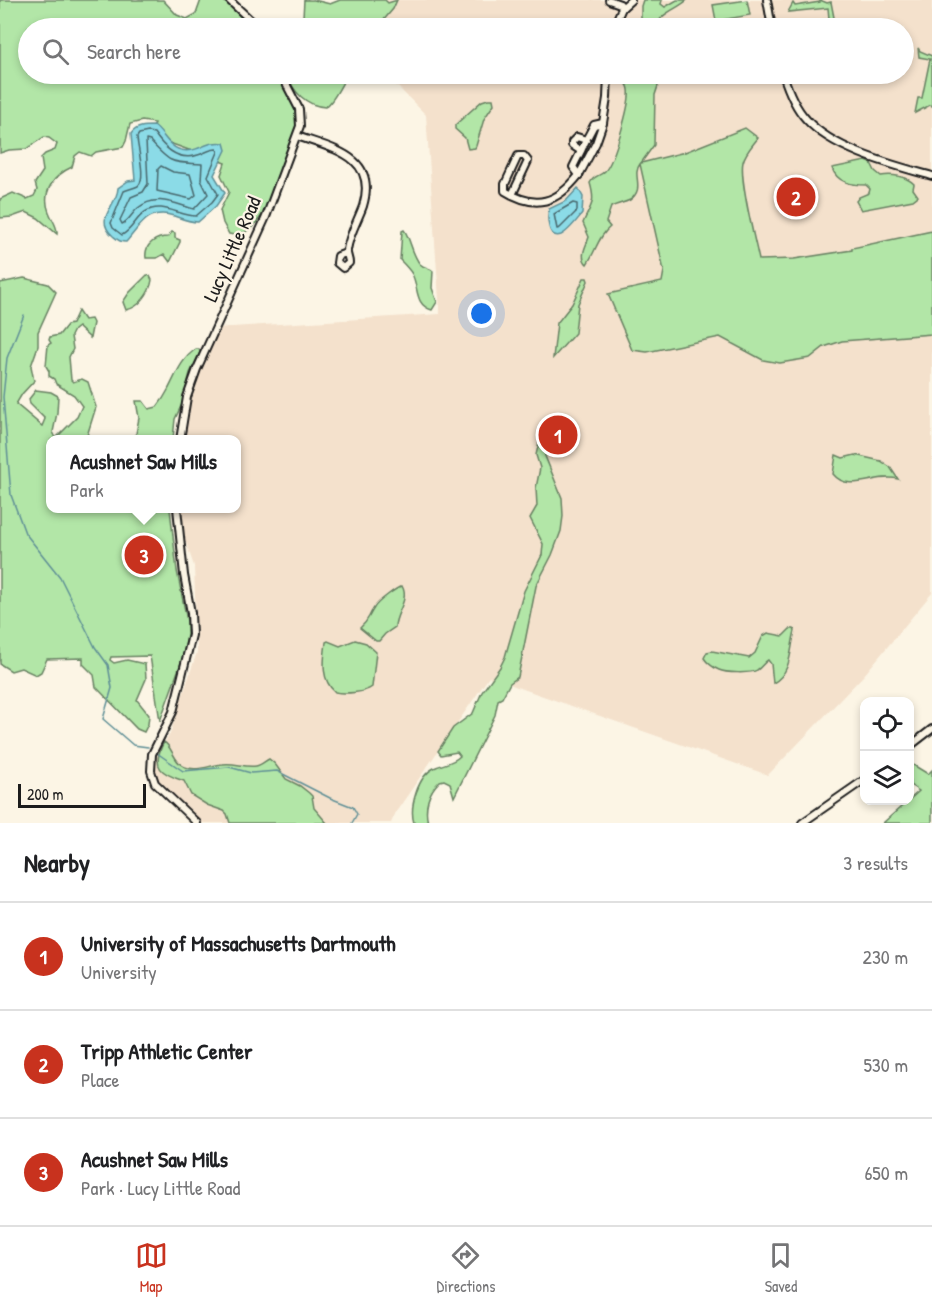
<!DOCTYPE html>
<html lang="en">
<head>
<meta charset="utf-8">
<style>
  body { margin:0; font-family:"Patrick Hand",sans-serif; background:#f2f2f2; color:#202124 }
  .controls { position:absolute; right:18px; bottom:18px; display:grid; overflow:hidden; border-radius:12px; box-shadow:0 3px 9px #0003 }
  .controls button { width:54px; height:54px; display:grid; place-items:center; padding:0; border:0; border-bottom:2px solid #e0e0e0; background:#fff; color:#202124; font:30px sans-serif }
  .scale { position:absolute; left:18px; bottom:15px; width:128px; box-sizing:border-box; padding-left:6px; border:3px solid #1c1c1c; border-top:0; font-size:16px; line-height:21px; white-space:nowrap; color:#1c1c1c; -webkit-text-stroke:4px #fcf5e5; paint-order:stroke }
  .you { position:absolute; left:482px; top:314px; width:21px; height:21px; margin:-15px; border:4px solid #fff; border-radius:50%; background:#1a73e8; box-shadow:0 0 0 9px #1a73e833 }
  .badge { display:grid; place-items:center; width:39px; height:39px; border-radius:50%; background:#c8321e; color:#fff; font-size:20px; font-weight:700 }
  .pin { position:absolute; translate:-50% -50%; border:3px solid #fff; box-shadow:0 2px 6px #0006 }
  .popup { position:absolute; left:46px; top:435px; width:195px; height:78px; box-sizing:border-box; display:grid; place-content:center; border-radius:12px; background:#fff; filter:drop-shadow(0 2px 4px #0005); font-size:20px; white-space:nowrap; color:#757577 }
  .popup b { font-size:22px; color:#202124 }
  .popup::after { content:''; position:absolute; left:50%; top:100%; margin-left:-12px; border:12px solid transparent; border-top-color:#fff }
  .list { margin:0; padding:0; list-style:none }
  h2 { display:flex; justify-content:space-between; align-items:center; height:78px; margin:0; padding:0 24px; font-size:26px }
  h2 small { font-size:20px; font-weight:400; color:#757577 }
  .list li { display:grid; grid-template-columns:39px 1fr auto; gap:18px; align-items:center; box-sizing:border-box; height:108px; padding:0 24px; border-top:2px solid #e0e0e0 }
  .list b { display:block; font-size:22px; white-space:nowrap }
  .list p { margin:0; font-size:20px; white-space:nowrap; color:#757577 }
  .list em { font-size:20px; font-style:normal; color:#757577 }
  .icon { flex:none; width:33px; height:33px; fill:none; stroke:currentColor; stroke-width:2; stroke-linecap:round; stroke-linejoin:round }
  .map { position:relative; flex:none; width:932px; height:823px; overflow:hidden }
  .search { position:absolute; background:#fff; box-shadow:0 3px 9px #0003; left:18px; right:18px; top:18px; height:66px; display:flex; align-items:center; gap:15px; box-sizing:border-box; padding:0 21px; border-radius:33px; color:#757577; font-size:22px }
  .sheet { height:402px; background:#fff }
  nav { display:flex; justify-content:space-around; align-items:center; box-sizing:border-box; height:84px; border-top:2px solid #e0e0e0; background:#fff; font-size:16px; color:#757577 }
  nav a { display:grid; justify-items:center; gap:3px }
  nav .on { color:#c8321e }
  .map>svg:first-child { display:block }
  .built { fill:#f4e1cc }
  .green { fill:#b2e6a7; stroke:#678162; stroke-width:1.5 }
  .water { fill:#8bdbe7; stroke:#5f8f96; stroke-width:1.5 }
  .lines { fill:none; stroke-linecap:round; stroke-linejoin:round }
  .shore { stroke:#48686d; stroke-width:1.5 }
  .stream { stroke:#5f8f96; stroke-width:1.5 }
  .minor-casing { stroke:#1c1c1c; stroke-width:10 }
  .minor { stroke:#fcf5e5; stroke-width:6 }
  .labels { text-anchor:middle; stroke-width:4.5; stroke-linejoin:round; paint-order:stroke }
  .street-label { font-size:20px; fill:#1c1c1c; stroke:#fcf5e5 }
</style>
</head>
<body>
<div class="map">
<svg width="932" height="823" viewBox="0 0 932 823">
  <rect width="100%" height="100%" fill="#fcf5e5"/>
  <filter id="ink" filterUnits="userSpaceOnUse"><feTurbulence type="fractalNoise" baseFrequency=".0167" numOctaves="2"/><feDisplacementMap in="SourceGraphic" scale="12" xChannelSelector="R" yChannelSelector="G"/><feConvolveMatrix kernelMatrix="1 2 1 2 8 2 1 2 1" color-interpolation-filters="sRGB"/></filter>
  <g filter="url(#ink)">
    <polygon class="built" points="367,0 932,0 932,593 864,675 768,775 489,677 396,812 391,823 201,823 172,797 155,776 154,759 170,734 197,652 194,566 181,528 180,509 237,508 237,440 183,439 186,407 200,367 217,328 440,314 426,115 385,74 904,74 904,28 374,28"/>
    <g class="green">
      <path d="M0 0H163L177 15 187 19 196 14 201 0H224L252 28H28V74H278C286 91 301 103 299 123 298 135 290 148 286 158 278 180 261 242 229 234L223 223 220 210 229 192 221 175 225 163 150 136 155 123 142 121 130 124 126 141 123 147 96 152 91 156 80 152 75 156 72 167C54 175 41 192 49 212 52 220 58 227 57 234L38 218 26 212 12 217 0 218V199L13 193 27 199 34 196 37 190 35 183 43 171 41 158 45 154 55 150 57 144 49 138 44 137 26 149 9 150 0 153Z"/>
      <polygon points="304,0 314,0 330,4 340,0 385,0 388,3 397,0 393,9 377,28 296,28 303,17"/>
      <path d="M643 0H662L661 4 665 7 677 0H687C677 10 659 12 657 28H641V6Z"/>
      <polygon points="747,0 750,15 716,21 713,5"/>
      <polygon points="820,0 827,3 831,2 836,28 826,27 829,19 828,8 788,12 793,3 795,6 820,2"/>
      <polygon points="918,48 920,51 932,56 932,106 930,105 915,113 918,98 922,98 930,59 919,57"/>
      <path d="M288 74H348C342 82 333 104 325 107 307 106 291 91 288 74Z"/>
      <path d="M631 74H662L655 95 654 145 641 163 685 152 745 128 758 138C752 146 745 153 743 162 739 179 755 241 759 260L794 259 852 250V248L932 231V334L842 341 824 347 810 358 780 363 763 360 720 337 647 352 632 350 608 294 662 282 664 271 640 164C631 176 646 188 630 200 624 203 617 204 611 207L606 222 610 227C598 237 596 251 587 264 579 256 586 247 589 237L583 223C591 204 596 204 590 183 594 175 599 177 605 171 614 162 631 102 629 90 629 87 627 84 625 81Z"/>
      <polygon points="488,99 493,99 494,104 484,119 476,146 475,148 468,149 465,138 455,129 455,125 482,101"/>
      <path d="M866 161 871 163 875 171 881 176C892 174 906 176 914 184L913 189 918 196 913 200 861 210 856 201 859 197 869 193 870 189 866 185C852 185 837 183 832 168Z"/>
      <path d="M404 230C410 237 412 255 420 264 424 268 430 268 433 271L432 288 437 302 432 310C414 305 419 287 412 274 409 269 404 264 400 260L402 231Z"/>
      <path d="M172 232 175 233V238L180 240V242L170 262 164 254 157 258H146C144 244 156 237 168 237Z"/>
      <path d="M147 275 150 276 152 280C150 293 139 308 126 310L123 302 129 293Z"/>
      <polygon points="24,278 48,284 56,292 38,332 38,346 31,366 34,381 22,394 16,404 42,426 45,419 30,404 29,399 36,390 51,392 58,396 57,413 53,432 56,438 77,417 82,406 74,395 56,384 54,379 49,376 49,371 46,366 48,345 51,343 49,340 50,337 59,335 67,325 72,324 78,311 84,320 91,319 93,323 90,338 78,327 74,330 71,336 73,349 69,357 71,380 73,382 82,379 88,382 96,407 86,439 51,440 51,508 170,509 177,571 187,621 187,635 183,657 160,721 150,656 111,657 110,660 114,663 127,660 145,664 146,679 137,700 149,715 148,724 144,732 137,729 96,687 94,675 83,664 83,658 47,659 41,672 36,675 21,668 11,671 0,664 0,283"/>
      <polygon points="584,278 587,278 588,281 578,304 575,333 553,358 557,323 572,304"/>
      <path d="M196 349H199L200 352 190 373 182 404 175 419 173 439H135L139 418 136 401H143L149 409 157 407C161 402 165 396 168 390 176 375 181 359 196 349Z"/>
      <path d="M541 434 544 436 545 456 562 498 563 516 561 531 552 555 536 586 518 677 510 683 502 698 498 700 495 715 454 797 450 783 444 780 440 781C428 792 424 808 428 823H414C409 807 418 776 434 768 444 763 452 764 460 756L457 752 441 755 438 751 453 728 473 713 482 692 500 667 505 657 524 591 542 555 543 544 530 518 537 506 536 488 540 468 536 455Z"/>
      <path d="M836 455 843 458 855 455 881 461 890 467 898 479C876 473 849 494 833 474Z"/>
      <path d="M402 586C410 600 395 613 395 627L385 634 379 641H376L360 628C370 619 367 618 374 608 377 602 396 588 402 586Z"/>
      <path d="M790 629H794L795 631C790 649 792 673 773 683L771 664 768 660C763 663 762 667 757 670 751 674 725 673 719 670 714 668 707 663 704 658L707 652 712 651 749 658 755 653 763 636 768 633 783 636Z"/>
      <path d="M355 640 366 643 376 652 372 687C365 693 344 694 335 692 320 679 324 659 326 642L328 641 340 646Z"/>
      <path d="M164 742C172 746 174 763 185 767 197 772 210 765 223 764 234 762 245 768 256 766 261 765 265 761 269 759L275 764 286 779 300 786 309 793 312 796 314 808 327 823H230L227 814 224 811 207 805 191 795 184 781C162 774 150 768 164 742Z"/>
      <polygon points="910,763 928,774 932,770 932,823 883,823 919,791 910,785"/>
    </g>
    <g class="water">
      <path d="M154 126C163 132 167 145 178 149 195 156 207 139 224 143L226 150 214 175 225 193 216 206 198 222C189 222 182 219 174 216 148 208 141 225 126 242 120 242 118 240 113 236 93 218 117 207 118 188L128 181 135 180 131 134C136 126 145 126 154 126Z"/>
      <path d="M578 188 583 197 582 214C577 220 568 232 561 235 547 240 547 217 549 209L566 201Z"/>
    </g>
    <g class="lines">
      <g class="shore">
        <path d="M148 132 154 133C164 148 178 162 198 155 205 153 210 149 217 149L218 152 208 176 218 194 212 202 196 216C179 216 162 201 145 212 136 218 132 230 122 235L113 228 111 223 124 191C129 189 134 188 138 186 147 179 137 147 137 137L139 134Z"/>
        <path d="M146 140 150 141C172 165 171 162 202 164L201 180 208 194 194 209C175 204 156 193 138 208 132 213 129 221 122 224L120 220 131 197 143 192 148 184Z"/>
        <polygon points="161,166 173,172 190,174 196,195 191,199 157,191 158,169"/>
        <polygon points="573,203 577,204 577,211 560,228 557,229 554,214"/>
      </g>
      <g class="stream">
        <polyline points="24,315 7,358 3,397 11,495 25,533 60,577 95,647 108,665 112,688 103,719 133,745 148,747"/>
        <polyline points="157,753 183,771 229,767 251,773 277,771 330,798 353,807 357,814 352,823"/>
      </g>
      <defs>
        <g id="minor">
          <polyline points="229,0 259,28"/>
          <polyline points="609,0 620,4 622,8"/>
          <polyline points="767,0 772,28"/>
          <polyline points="613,28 622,8 631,0"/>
          <path d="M783 74C788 90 794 106 806 119 833 150 893 165 932 176"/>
          <polyline points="603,123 607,98 608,74"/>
          <path d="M297 136C333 149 378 156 363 206 358 220 349 235 347 250 346 254 349 258 349 263L343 268 337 263 338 256 346 253"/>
          <polyline points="579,175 596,143 603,123 594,125 586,140"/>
          <path d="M512 195 528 161 524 156H518L505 184V191C536 210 557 203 579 175L573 167 581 151 572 145V142L577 137 586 140 581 151"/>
          <polyline points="180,440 187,397 197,369 266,217 300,126 299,109 281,74"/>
          <polyline points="177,508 184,575 191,613 192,635 173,712 152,754 151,771 155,783 197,823"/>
          <polyline points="910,746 932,729"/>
          <polyline points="802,823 864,780"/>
        </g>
      </defs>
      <use href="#minor" class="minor-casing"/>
      <use href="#minor" class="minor"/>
    </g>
  </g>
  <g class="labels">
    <g class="street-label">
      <text transform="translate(232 249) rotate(-66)" y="7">Lucy Little Road</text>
    </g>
  </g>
</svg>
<div class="controls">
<button><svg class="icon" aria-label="locate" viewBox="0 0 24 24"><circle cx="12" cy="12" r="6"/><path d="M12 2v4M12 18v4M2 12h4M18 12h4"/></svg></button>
<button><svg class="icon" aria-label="layers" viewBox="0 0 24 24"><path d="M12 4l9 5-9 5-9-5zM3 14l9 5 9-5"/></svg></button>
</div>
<div class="scale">200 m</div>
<div class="you"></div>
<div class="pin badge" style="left:558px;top:435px">1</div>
<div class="pin badge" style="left:796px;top:197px">2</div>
<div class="pin badge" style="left:144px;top:555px">3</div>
<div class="popup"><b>Acushnet Saw Mills</b>Park</div>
<div class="search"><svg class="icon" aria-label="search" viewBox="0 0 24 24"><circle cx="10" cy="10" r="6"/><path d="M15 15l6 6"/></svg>Search here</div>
</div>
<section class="sheet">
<h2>Nearby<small>3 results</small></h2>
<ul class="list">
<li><span class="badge">1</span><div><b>University of Massachusetts Dartmouth</b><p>University</p></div><em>230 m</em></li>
<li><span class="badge">2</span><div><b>Tripp Athletic Center</b><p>Place</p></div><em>530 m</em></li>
<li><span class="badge">3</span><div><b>Acushnet Saw Mills</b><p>Park · Lucy Little Road</p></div><em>650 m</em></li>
</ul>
</section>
<nav>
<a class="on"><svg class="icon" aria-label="map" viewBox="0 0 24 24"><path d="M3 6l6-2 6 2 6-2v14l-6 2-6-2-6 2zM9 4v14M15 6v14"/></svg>Map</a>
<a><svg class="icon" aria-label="directions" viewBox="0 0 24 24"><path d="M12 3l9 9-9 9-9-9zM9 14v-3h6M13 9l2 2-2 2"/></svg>Directions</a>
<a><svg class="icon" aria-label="saved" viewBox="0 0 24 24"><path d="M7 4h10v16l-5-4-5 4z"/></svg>Saved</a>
</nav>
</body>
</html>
